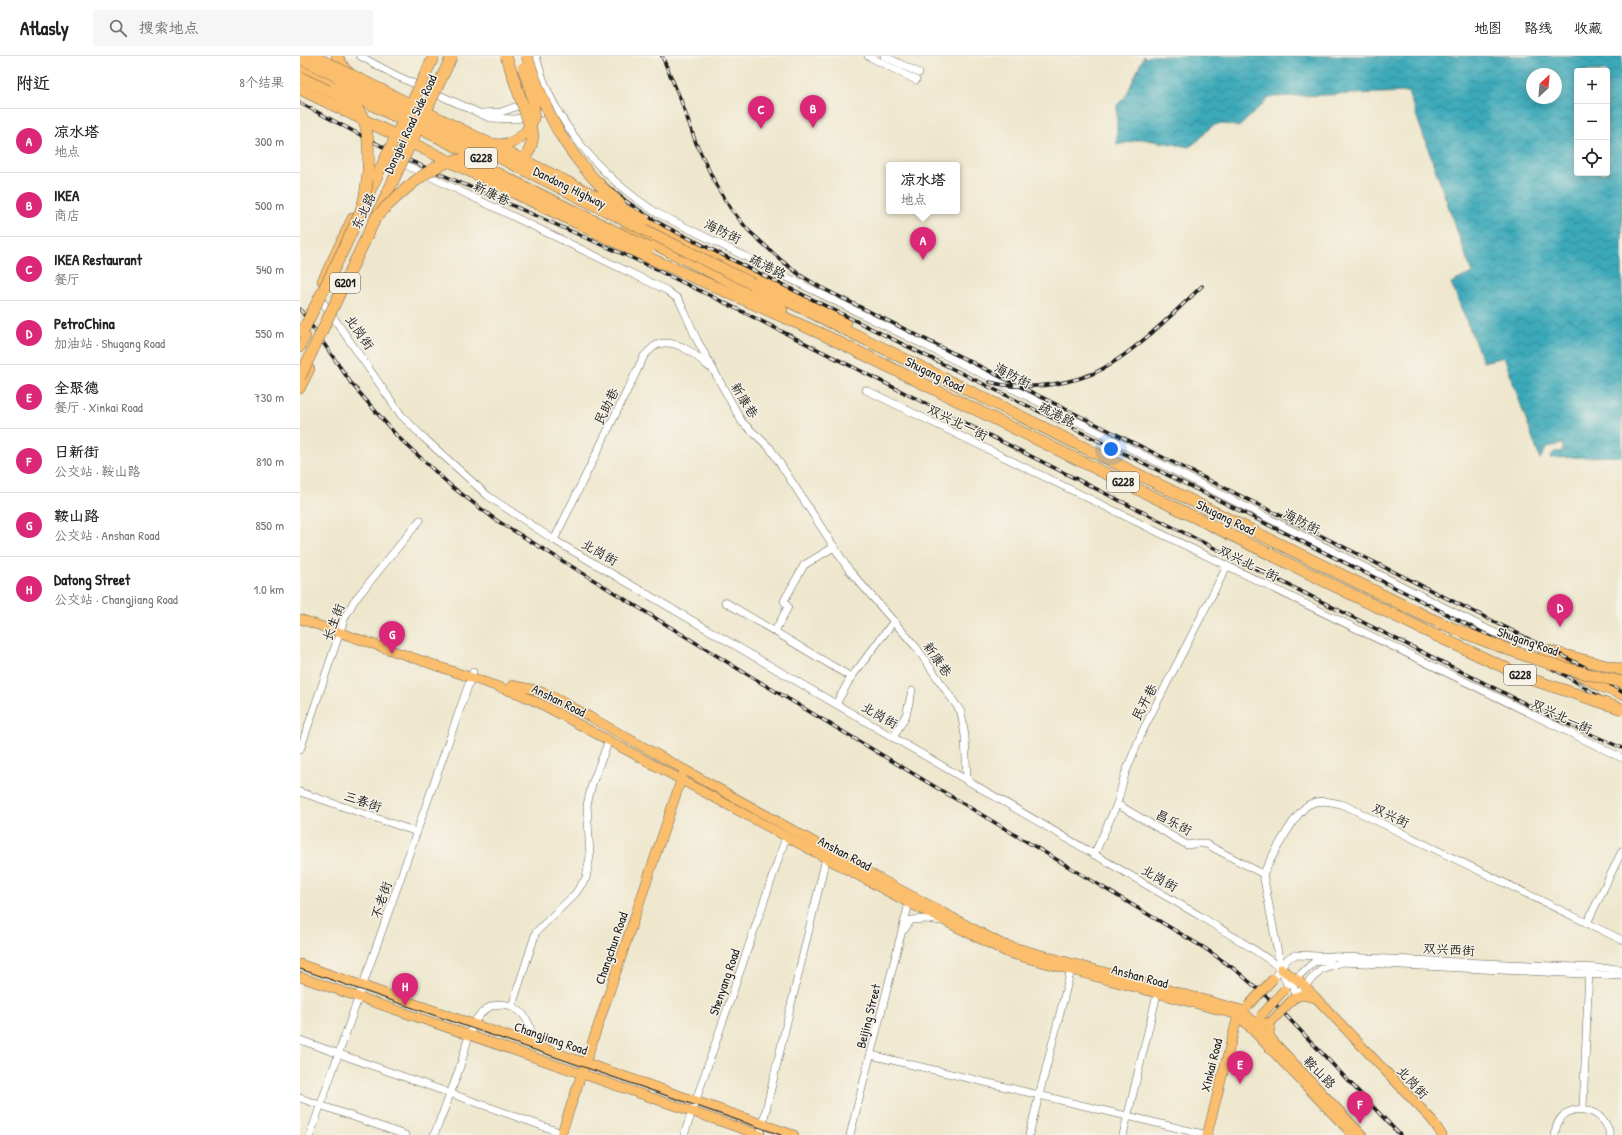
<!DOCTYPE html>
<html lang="zh">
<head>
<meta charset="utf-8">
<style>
  body { margin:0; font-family:"Patrick Hand","LXGW WenKai TC",sans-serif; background:#f6f6f6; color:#202124 }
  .controls { position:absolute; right:12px; top:12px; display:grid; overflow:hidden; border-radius:4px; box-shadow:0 2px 10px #0003 }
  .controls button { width:36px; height:36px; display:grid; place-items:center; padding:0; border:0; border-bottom:1px solid #e0e0e0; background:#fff; color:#202124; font:20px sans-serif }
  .compass { position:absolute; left:1226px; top:12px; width:36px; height:36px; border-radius:50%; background:#fff; box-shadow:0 2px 10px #0003; rotate:26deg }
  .you { position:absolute; left:811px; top:393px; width:14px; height:14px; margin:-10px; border:3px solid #fff; border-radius:50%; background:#1a73e8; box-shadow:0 0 0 6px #1a73e833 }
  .badge { display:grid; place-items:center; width:26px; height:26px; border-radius:50%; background:#db2777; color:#fff; font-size:13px; font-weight:700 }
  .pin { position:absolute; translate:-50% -33px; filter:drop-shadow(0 1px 2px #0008) }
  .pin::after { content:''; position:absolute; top:21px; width:14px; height:12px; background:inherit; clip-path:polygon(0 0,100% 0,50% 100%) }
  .popup { position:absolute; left:586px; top:106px; width:74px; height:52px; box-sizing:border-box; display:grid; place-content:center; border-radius:4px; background:#fff; filter:drop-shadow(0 1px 3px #0005); font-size:13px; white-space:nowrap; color:#757577 }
  .popup b { font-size:15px; color:#202124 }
  .popup::after { content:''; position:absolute; left:50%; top:100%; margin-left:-8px; border:8px solid transparent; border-top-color:#fff }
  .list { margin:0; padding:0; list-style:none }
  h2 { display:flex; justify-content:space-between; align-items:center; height:52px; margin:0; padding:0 16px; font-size:17px }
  h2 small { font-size:13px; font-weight:400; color:#757577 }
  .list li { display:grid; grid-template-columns:26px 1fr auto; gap:12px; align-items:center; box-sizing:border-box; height:64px; padding:0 16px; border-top:1px solid #e0e0e0 }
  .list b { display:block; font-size:15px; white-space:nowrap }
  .list p { margin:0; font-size:13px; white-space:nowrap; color:#757577 }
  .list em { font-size:13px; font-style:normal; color:#757577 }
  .icon { flex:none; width:22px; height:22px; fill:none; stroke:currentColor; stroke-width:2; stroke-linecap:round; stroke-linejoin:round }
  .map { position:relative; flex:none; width:1322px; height:1079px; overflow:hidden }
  header { display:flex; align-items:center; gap:24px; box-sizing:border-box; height:56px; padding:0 20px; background:#fff; border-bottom:1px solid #e0e0e0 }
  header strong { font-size:19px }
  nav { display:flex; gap:22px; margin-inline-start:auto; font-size:14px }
  .search { width:280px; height:36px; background:#f6f6f6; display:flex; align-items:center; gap:10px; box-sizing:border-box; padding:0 14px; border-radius:4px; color:#757577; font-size:15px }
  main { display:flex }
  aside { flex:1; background:#fff }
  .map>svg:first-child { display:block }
  .water { fill:url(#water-waves); stroke:#2b626a; fill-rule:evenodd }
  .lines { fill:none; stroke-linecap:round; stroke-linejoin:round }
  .minor-casing { stroke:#66635a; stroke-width:8 }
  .major-casing { stroke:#66635a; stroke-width:10 }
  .highway-casing { stroke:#66635a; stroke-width:12 }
  .minor { stroke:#fff; stroke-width:7 }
  .major { stroke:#fabe6d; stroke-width:9 }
  .highway { stroke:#fabe6d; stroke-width:11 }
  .tram { stroke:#1c1c1c; stroke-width:1 }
  .rail-casing { stroke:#1c1c1c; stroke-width:3.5 }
  .rail { stroke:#f7f3e8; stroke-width:2; stroke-dasharray:6; stroke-linecap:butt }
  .major-bridge-casing { stroke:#66635a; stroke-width:10; stroke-linecap:butt }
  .highway-bridge-casing { stroke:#66635a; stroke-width:12; stroke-linecap:butt }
  .major-bridge { stroke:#fabe6d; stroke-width:9 }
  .highway-bridge { stroke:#fabe6d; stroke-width:11 }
  .labels { text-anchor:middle; stroke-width:3; stroke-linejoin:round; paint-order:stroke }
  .shield { fill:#f7f3e8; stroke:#5e5c59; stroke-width:1 }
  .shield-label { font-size:12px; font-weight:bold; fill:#1c1c1c }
  .street-label { font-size:13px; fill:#1c1c1c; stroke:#f7f3e8 }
</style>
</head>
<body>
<header>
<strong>Atlasly</strong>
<div class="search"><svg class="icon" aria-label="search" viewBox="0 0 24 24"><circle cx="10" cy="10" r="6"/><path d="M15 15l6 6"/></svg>搜索地点</div>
<nav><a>地图</a><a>路线</a><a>收藏</a></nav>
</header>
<main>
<aside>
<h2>附近<small>8个结果</small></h2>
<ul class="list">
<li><span class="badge">A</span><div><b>凉水塔</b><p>地点</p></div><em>300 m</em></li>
<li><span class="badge">B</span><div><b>IKEA</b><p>商店</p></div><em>500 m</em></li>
<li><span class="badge">C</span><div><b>IKEA Restaurant</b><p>餐厅</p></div><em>540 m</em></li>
<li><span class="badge">D</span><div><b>PetroChina</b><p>加油站 · Shugang Road</p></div><em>550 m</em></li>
<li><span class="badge">E</span><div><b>全聚德</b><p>餐厅 · Xinkai Road</p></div><em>730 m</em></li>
<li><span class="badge">F</span><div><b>日新街</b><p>公交站 · 鞍山路</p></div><em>810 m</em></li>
<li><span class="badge">G</span><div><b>鞍山路</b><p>公交站 · Anshan Road</p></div><em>850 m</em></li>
<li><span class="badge">H</span><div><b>Datong Street</b><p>公交站 · Changjiang Road</p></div><em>1.0 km</em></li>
</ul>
</aside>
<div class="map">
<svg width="1322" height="1079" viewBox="0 0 1322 1079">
  <defs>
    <pattern id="water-waves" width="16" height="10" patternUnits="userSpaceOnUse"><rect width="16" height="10" fill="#3aa9b9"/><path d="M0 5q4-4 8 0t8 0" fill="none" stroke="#308996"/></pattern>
  </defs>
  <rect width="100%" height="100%" fill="#f7f3e8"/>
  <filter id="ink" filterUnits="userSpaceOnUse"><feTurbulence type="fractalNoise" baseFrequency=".025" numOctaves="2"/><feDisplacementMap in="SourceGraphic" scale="8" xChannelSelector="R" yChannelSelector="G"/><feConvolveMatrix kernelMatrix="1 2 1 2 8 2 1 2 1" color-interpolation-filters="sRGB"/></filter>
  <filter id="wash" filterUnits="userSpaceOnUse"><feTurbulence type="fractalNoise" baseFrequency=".012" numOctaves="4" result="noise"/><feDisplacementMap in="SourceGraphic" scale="16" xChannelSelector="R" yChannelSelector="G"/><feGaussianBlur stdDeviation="0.9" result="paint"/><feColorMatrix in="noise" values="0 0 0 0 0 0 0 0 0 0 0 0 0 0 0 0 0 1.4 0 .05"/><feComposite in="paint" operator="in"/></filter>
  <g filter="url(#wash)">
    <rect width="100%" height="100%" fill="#eee7cd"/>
    <path class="water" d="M844 0 845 2 851 0H1322V400L1250 402 1254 396 1263 395V388L1247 391 1240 403 1204 301 1183 306 1151 227 1172 217 1108 36 970 41 939 71C903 62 914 76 889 91L842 83 817 89V49L826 40ZM1277 15H1307V117H1277ZM1232 18H1256V42H1232Z"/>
  </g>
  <g filter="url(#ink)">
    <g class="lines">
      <defs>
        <g id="minor">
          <polyline points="60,0 95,19 190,62 216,63 244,56 251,57"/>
          <path d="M236 0C252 66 301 121 357 157L707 330 1191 575 1209 583 1245 594"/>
          <polyline points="568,0 616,24"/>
          <polyline points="584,0 619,17"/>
          <polyline points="182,57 201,56 226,47"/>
          <polyline points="106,109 366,234 378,243 382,250 397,284 442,366 470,392 549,514 616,591 661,656 665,680 667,725"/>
          <path d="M22 245 101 359 124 382 188 440 254 484 900 860C921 874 980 906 991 924 995 930 995 936 994 942"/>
          <polyline points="566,334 1322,702"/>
          <path d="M254 484 344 300C348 296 354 289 359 288 378 283 396 299 409 311"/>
          <polyline points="425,546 551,621"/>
          <polyline points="475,575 488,551 484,545 504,509 534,491"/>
          <polyline points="536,648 550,623 594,565"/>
          <polyline points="593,682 606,659 612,635"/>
          <polyline points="0,694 45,561 54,545 120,464"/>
          <polyline points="0,736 117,776"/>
          <polyline points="817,748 887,789 899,787 906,788 963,818"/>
          <polyline points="794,799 817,748 825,718 843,674 927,510"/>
          <polyline points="1287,867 1322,795"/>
          <polyline points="604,874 611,864 627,863 641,865"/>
          <path d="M973 923C980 914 984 902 995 899L1322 913"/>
          <polyline points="993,925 1014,906 1030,904"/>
          <path d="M986 932 987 928 981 913 963 818C971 803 996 754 1010 748 1021 743 1033 746 1044 749L1322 884"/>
          <polyline points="994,942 1021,913 1042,906 1322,920"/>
          <polyline points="212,950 236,876 275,838 286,822 290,800 287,749 292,728 309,684"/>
          <polyline points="0,984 262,1077"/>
          <polyline points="571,999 907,1079"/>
          <polyline points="0,1042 105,1079"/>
          <polyline points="1283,1053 1289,913"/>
          <polyline points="10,1079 173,616"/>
          <path d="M134 1079C144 1054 154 1030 162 1004 166 991 169 972 178 961 201 932 237 957 231 989"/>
          <polyline points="384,1079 486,781"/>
          <polyline points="460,1079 526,802"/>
          <polyline points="550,1079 609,847"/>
          <polyline points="729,1079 772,910"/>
          <polyline points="823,1079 857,938"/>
          <path d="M1255 1079C1257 1043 1304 1047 1310 1079"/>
        </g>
        <g id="major">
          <polyline points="22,225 52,162"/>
          <polyline points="0,292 6,280"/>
          <polyline points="0,333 10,313"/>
          <polyline points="0,563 219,638 243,649 609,847 708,897 938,959 1053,1079"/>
          <path d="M212 629C217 631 221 631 227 632 247 635 271 651 290 661L586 826 702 888 942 954 972 984"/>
          <polyline points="0,908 494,1079"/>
          <polyline points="981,913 999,925 1016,942 1132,1064 1142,1079"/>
          <polyline points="0,921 460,1079"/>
          <polyline points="994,942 1002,939 1016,942"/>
          <polyline points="953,966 971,966 969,978 972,984 1062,1079"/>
          <polyline points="261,1079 383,718"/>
          <polyline points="907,1079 938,959 941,955"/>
        </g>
        <g id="highway">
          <polyline points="37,0 44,12 50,18"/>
          <polyline points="0,13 36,31"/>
          <polyline points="65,145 77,120"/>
          <polyline points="76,161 92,127"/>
          <polyline points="344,164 546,266"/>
          <polyline points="326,174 449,235 482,254"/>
          <polyline points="345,200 524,279 1122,573"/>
          <polyline points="453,228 1127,561"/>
          <polyline points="1322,614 1245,594 1244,598 1301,630 1322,638"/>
        </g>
      </defs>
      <use href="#minor" class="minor-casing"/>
      <use href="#major" class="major-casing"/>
      <use href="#highway" class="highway-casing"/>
      <use href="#minor" class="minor"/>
      <use href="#major" class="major"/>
      <use href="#highway" class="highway"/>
      <polyline class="tram" points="0,913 481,1079"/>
      <defs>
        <g id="rail">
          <path d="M225 0C228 15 232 30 238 43 265 98 313 141 366 171L1110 539 1268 621 1322 655"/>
          <polyline points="362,0 380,42 396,87 416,129 431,153 448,174 482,205 500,219 520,231 1245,591 1283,610 1322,636"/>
          <polyline points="0,47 104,102 332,202 419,244 1256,663 1322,692"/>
          <polyline points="0,253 51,327 97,380 151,430 196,464 440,614 906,893 937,915 976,949 1100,1079"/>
          <path d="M690 326C704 330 720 331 735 330 754 329 774 325 792 318 829 302 873 258 902 230"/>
        </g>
      </defs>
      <use href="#rail" class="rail-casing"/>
      <use href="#rail" class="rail"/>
      <defs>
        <g id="major-bridge">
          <polyline points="948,950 973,923"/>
          <polyline points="961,960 984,934"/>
          <polyline points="971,966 994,942"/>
        </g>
        <g id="highway-bridge">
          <polyline points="13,0 344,164"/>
          <path d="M206 0 233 79C232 91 228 101 218 108"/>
          <path d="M227 0C248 65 268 102 320 148"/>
          <polyline points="0,2 453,228"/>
          <path d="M0 21C18 31 44 39 58 54 74 72 69 133 61 154 44 196 22 235 3 275"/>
          <polyline points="36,31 186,105"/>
          <polyline points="0,33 345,200"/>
          <path d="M193 88C213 92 233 76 234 55 235 42 227 25 223 12"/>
          <polyline points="77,120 134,0"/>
          <polyline points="92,127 152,0"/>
          <path d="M0 321 76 161C95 142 128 109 156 104 165 103 173 107 180 109L349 192"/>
          <path d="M1127 561C1190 589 1255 612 1322 626"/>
          <polyline points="1122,573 1227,622 1322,653"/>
        </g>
      </defs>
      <use href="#major-bridge" class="major-bridge-casing"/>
      <use href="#highway-bridge" class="highway-bridge-casing"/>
      <use href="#major-bridge" class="major-bridge"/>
      <use href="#highway-bridge" class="highway-bridge"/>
    </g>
  </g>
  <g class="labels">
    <g class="shield">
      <rect x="165" y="92" width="32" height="20" rx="3"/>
      <rect x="30" y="217" width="30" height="20" rx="3"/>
      <rect x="807" y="416" width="32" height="20" rx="3"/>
      <rect x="1204" y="609" width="32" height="20" rx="3"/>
    </g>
    <g class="shield-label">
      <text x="181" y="106">G228</text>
      <text x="45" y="231">G201</text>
      <text x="823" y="430">G228</text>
      <text x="1220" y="623">G228</text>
    </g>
    <g class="street-label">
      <text transform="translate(110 68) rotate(-65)" y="5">Dongbei Road Side Road</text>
      <text transform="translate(270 131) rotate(26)" y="5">Dandong Highway</text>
      <text transform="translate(192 137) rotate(26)" y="5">新康巷</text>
      <text transform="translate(63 155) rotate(-65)" y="5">东北路</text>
      <text transform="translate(423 175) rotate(26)" y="5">海防街</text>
      <text transform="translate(468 210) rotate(27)" y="5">疏港路</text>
      <text transform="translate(60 276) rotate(55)" y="5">北岗街</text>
      <text transform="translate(635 318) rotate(26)" y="5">Shugang Road</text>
      <text transform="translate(713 319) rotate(27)" y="5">海防街</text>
      <text transform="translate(445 344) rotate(58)" y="5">新康巷</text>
      <text transform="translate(306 350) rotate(-64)" y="5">民助巷</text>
      <text transform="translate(757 358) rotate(28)" y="5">疏港路</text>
      <text transform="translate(658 366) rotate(26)" y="5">双兴北一街</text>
      <text transform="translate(926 461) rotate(26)" y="5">Shugang Road</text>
      <text transform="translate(1002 465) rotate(27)" y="5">海防街</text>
      <text transform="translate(300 496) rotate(30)" y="5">北岗街</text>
      <text transform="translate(949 507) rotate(26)" y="5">双兴北一街</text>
      <text transform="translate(33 566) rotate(-69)" y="5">长生街</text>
      <text transform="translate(1228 585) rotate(19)" y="5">Shugang Road</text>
      <text transform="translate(638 603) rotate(55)" y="5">新康巷</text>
      <text transform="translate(259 644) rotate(26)" y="5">Anshan Road</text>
      <text transform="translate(844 646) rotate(-62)" y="5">民开巷</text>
      <text transform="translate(580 659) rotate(30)" y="5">北岗街</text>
      <text transform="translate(1262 660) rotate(25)" y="5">双兴北一街</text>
      <text transform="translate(63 745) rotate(19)" y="5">三春街</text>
      <text transform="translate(1091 759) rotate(26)" y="5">双兴街</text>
      <text transform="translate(874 766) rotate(28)" y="5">昌乐街</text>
      <text transform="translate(545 797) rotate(28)" y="5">Anshan Road</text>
      <text transform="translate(860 822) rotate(30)" y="5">北岗街</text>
      <text transform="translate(81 844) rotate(-71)" y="5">不老街</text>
      <text transform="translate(311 892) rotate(-71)" y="5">Changchun Road</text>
      <text transform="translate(1149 893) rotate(3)" y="5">双兴西街</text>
      <text transform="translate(840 920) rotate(15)" y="5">Anshan Road</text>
      <text transform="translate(424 926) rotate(-71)" y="5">Shenyang Road</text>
      <text transform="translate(568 960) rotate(-76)" y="5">Beijing Street</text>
      <text transform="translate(251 982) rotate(19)" y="5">Changjiang Road</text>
      <text transform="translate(911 1009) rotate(-76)" y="5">Xinkai Road</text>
      <text transform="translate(1020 1016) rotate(46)" y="5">鞍山路</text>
      <text transform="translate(1113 1026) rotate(47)" y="5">北岗街</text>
    </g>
  </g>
</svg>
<div class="controls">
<button>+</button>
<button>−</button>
<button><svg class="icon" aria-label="locate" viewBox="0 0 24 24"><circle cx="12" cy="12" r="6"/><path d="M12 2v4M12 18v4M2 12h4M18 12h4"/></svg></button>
</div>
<svg class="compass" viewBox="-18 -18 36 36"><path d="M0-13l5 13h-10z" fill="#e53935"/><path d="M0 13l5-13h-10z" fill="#757577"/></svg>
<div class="you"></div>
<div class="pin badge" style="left:623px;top:204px">A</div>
<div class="popup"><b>凉水塔</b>地点</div>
<div class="pin badge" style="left:513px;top:72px">B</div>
<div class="pin badge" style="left:461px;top:73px">C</div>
<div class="pin badge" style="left:1260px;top:571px">D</div>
<div class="pin badge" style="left:940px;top:1028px">E</div>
<div class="pin badge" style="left:1060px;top:1068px">F</div>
<div class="pin badge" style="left:92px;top:598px">G</div>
<div class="pin badge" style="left:105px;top:950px">H</div>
</div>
</main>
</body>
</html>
